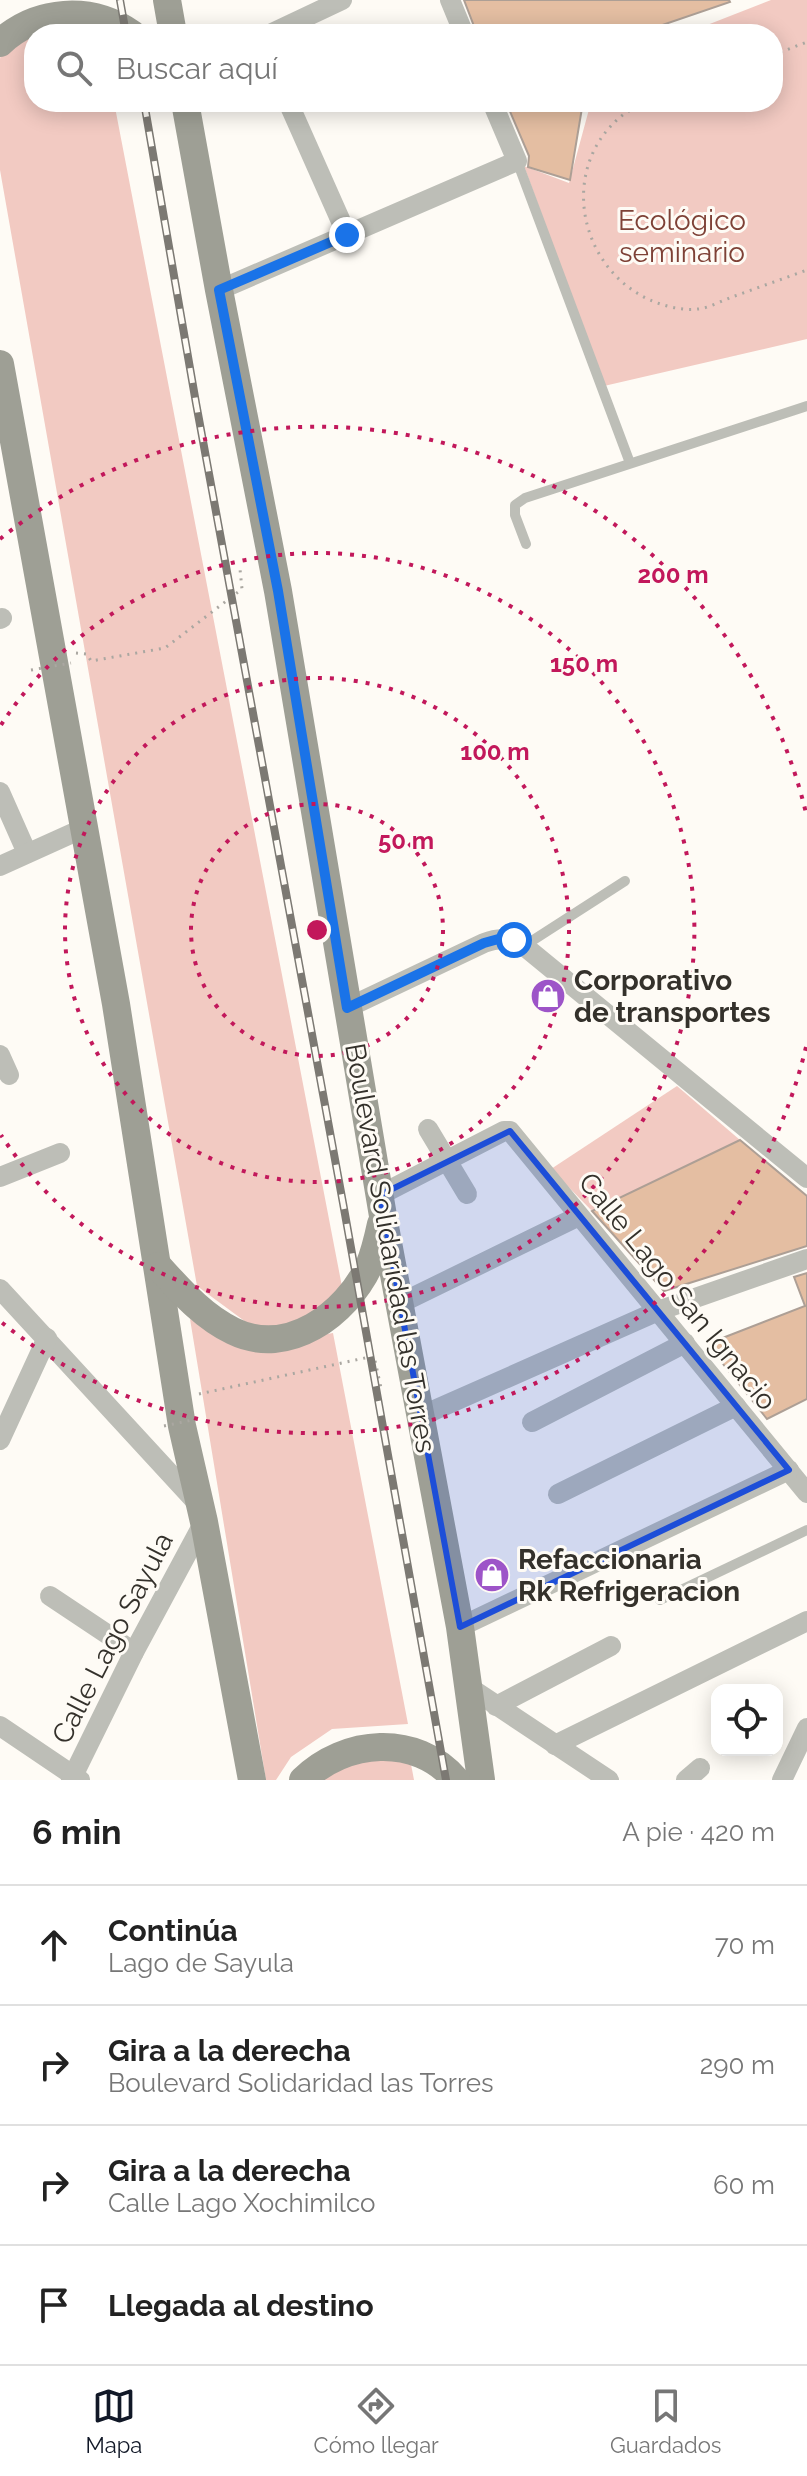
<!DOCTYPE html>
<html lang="es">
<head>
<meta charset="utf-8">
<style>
  body { margin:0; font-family:Raleway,sans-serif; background:#f2f2f2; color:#222 }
  .controls { position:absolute; right:24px; bottom:24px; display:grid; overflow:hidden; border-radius:16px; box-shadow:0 4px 20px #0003 }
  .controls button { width:72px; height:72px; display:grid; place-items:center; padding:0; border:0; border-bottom:2px solid #e0e0e0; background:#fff; color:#222; font:40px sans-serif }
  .stop { position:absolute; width:24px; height:24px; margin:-18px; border:6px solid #1a73e8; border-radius:50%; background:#fff }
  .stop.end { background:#1a73e8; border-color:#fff; box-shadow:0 2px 8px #0008 }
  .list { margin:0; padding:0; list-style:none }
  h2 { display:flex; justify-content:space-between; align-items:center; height:104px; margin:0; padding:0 32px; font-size:34px }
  h2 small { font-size:26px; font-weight:400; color:#767676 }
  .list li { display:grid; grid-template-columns:52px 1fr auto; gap:24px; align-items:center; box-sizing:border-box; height:120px; padding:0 32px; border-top:2px solid #e0e0e0 }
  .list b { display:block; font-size:30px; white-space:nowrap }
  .list p { margin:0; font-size:26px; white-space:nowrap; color:#767676 }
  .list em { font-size:26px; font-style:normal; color:#767676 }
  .icon { flex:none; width:44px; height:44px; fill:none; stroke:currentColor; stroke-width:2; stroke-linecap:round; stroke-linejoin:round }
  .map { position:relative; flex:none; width:807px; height:1780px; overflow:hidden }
  .search { position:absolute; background:#fff; box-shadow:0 4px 20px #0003; left:24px; right:24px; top:24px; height:88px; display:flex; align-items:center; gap:20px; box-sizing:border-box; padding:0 28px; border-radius:32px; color:#767676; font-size:30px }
  .sheet { height:584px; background:#fff }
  nav { display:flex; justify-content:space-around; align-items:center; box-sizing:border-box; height:112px; border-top:2px solid #e0e0e0; background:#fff; font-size:22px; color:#767676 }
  nav a { display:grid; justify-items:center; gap:4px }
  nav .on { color:#111827 }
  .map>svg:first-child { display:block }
  .green { fill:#f2cac2 }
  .building { fill:#e4bea2; stroke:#ad9f95; stroke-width:2 }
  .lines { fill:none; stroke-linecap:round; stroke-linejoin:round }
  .path { stroke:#aaa7a1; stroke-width:3; stroke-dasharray:2 6; stroke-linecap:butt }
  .service { stroke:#bdbeb7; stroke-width:10 }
  .minor { stroke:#bdbeb7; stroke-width:20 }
  .secondary { stroke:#9e9f95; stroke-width:28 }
  .rail-casing { stroke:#7c7973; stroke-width:8 }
  .rail { stroke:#fefbf5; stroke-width:5; stroke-dasharray:15; stroke-linecap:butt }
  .path-bridge { stroke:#aaa7a1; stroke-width:3; stroke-dasharray:2 6; stroke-linecap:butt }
  .route { stroke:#1a73e8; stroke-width:10 }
  .marked { fill:#1d4ed8; fill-opacity:0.2; stroke:#1d4ed8; stroke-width:6; stroke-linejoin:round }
  .ring { fill:none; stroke:#c2185b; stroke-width:4; stroke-dasharray:4 8 }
  .labels { text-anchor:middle; stroke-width:6; stroke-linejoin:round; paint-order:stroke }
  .park-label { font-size:28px; fill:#7e4136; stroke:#fefbf5 }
  .poi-label { font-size:28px; font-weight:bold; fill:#34312b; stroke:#fefbf5; text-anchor:start }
  .street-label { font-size:28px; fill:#34312b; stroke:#fefbf5 }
  .centre { fill:#c2185b; stroke:#fefbf5; stroke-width:4 }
  .ring-label { font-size:24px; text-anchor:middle; font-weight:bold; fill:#c2185b; stroke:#fefbf5; stroke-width:6; stroke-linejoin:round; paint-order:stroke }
</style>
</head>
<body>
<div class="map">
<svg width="807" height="1780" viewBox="0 0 807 1780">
  <rect width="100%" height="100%" fill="#fefbf5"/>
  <g class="green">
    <polygon points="771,0 807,0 807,339 604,386 524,166 569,183 591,102 773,102 773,34 684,34"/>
    <polygon points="54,16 97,34 34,34 34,102 114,102 344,1297 333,1309 262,1334 197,1286 0,170 0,59 3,42"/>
    <polygon points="677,1086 740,1140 592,1211 551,1169"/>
    <polygon points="190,1319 244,1349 333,1333 408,1724 332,1729 291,1757 276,1780 266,1780"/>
    <polygon points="357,1755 410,1759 414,1780 312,1780"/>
  </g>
  <g class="building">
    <polygon points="464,0 729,0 730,2 636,34 477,34"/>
    <polygon points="506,102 583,102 570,180 528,167 529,156"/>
    <polygon points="740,1140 807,1196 807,1246 664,1291 592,1211"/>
    <polygon points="807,1273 807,1399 767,1419 707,1344 805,1306 794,1277"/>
  </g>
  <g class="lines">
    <g class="path">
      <polyline points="773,55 807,42"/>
      <path d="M652 102C643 106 632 108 624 114 558 165 577 267 650 300 664 306 682 311 698 309 709 308 721 301 732 297 757 288 782 279 807 270"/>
      <polyline points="76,653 87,654 91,661 165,648 242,589 240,569"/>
      <polyline points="199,1394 374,1356 381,1388"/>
    </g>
    <g class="service">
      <polyline points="517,161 630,463"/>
      <polyline points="526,544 515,515 515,505 525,498 807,406"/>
      <polyline points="524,946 625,881"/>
      <polyline points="660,1600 807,1530"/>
    </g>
    <g class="minor">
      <polyline points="450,0 464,34"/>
      <polyline points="270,34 342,0"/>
      <polyline points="288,102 347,235"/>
      <polyline points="219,290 517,161 492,102"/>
      <polyline points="0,619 2,618"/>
      <polyline points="0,792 27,853"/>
      <polyline points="0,866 84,828"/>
      <path d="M347 1008 484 943C500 937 509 938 524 946L807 1178"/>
      <polyline points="0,1055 9,1075"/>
      <polyline points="428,1129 467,1194"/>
      <polyline points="0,1177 60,1153"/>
      <polyline points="380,1195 504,1131 510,1131 807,1493"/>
      <polyline points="0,1289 198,1504"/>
      <polyline points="401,1303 579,1216"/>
      <polyline points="421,1416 658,1311 807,1259"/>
      <polyline points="532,1422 685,1343"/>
      <polyline points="0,1440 47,1338"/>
      <polyline points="558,1494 736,1406"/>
      <polyline points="50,1596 134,1652"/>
      <polyline points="460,1627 789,1470"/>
      <polyline points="469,1687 609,1780"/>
      <polyline points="496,1706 611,1646"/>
      <polyline points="0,1726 80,1780"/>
      <polyline points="555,1745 807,1621"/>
      <polyline points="71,1780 134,1652 204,1522"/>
      <polyline points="686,1780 700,1768"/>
      <polyline points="782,1780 807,1728"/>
    </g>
    <g class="secondary">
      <polyline points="167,0 173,34"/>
      <path d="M0 43C36 9 91 5 132 34"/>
      <polyline points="185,102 219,290 278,591 383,1216 460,1627 481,1780"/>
      <polyline points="0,364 116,1004 182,1426 204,1522 252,1780"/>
      <path d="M158 1266C181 1291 202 1316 233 1331 288 1358 346 1314 369 1266 375 1252 378 1238 381 1224"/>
      <path d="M303 1780C345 1739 416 1733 456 1780"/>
    </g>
    <defs>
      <g id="rail">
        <polyline points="120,0 126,34"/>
        <polyline points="144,102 196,403 343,1203 446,1780"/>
      </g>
    </defs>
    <use href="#rail" class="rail-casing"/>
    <use href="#rail" class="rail"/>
    <g class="path-bridge">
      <polyline points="31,670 71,663"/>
      <polyline points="164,1426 197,1419"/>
    </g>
  </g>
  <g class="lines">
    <polyline class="route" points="347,235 219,290 278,591 347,1008 484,943 502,938 514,940"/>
  </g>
  <path class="marked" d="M510 1131 789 1470 460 1627 380 1195Z"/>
  <g class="ring">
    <circle cx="317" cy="930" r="126"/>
    <circle cx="317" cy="930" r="252"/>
    <path d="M1 725A377 377 0 1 1 1 1135"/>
    <path d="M806 1047A503 503 0 0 1 0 1321M0 539A503 503 0 0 1 806 813"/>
  </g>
  <defs>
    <symbol id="shop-disc" viewBox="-11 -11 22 22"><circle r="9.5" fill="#9d54c8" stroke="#fefbf5"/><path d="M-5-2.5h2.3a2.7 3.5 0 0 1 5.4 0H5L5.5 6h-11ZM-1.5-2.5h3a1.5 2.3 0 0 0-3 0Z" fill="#fff"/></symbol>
  </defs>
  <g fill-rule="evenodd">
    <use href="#shop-disc" x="528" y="976" width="40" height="40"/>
    <use href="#shop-disc" x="472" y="1555" width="40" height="40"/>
  </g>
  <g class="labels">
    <g class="park-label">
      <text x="682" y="230">Ecológico<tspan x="682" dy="32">seminario</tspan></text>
    </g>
    <g class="poi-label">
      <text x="574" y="990">Corporativo<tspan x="574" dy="32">de transportes</tspan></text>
      <text x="518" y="1569">Refaccionaria<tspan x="518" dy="32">Rk Refrigeracion</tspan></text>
    </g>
    <g class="street-label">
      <text transform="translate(391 1248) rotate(80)" y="10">Boulevard Solidaridad las Torres</text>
      <text transform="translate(678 1291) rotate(51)" y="10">Calle Lago San Ignacio</text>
      <text transform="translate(112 1638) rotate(-63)" y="10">Calle Lago Sayula</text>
    </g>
  </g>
  <circle cx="317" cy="930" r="12" class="centre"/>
  <g class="ring-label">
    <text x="673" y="583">200 m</text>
    <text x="584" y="672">150 m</text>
    <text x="495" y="760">100 m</text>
    <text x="406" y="849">50 m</text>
  </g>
</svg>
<div class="controls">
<button><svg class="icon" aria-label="locate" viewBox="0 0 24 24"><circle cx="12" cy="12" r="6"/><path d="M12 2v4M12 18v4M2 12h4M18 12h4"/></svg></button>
</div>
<div class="stop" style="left:514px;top:940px"></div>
<div class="stop end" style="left:347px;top:235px"></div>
<div class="search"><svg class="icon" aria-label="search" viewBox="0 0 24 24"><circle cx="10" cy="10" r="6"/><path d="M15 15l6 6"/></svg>Buscar aquí</div>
</div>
<section class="sheet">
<h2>6 min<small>A pie · 420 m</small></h2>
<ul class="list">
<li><svg class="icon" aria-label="ahead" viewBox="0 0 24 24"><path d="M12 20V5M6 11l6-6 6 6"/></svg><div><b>Continúa</b><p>Lago de Sayula</p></div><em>70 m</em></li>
<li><svg class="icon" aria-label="right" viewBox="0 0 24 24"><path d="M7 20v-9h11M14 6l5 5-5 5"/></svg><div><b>Gira a la derecha</b><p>Boulevard Solidaridad las Torres</p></div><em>290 m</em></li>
<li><svg class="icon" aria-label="right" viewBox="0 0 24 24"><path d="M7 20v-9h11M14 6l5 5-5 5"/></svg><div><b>Gira a la derecha</b><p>Calle Lago Xochimilco</p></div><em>60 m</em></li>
<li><svg class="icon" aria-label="arrive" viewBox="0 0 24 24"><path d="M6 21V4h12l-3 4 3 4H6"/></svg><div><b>Llegada al destino</b></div></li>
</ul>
</section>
<nav>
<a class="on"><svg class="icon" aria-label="map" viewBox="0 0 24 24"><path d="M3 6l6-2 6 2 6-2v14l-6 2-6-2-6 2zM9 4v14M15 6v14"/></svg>Mapa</a>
<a><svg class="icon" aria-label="directions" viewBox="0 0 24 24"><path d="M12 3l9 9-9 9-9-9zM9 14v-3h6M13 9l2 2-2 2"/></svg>Cómo llegar</a>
<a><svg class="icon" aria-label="saved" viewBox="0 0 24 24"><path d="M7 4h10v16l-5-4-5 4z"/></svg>Guardados</a>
</nav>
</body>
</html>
